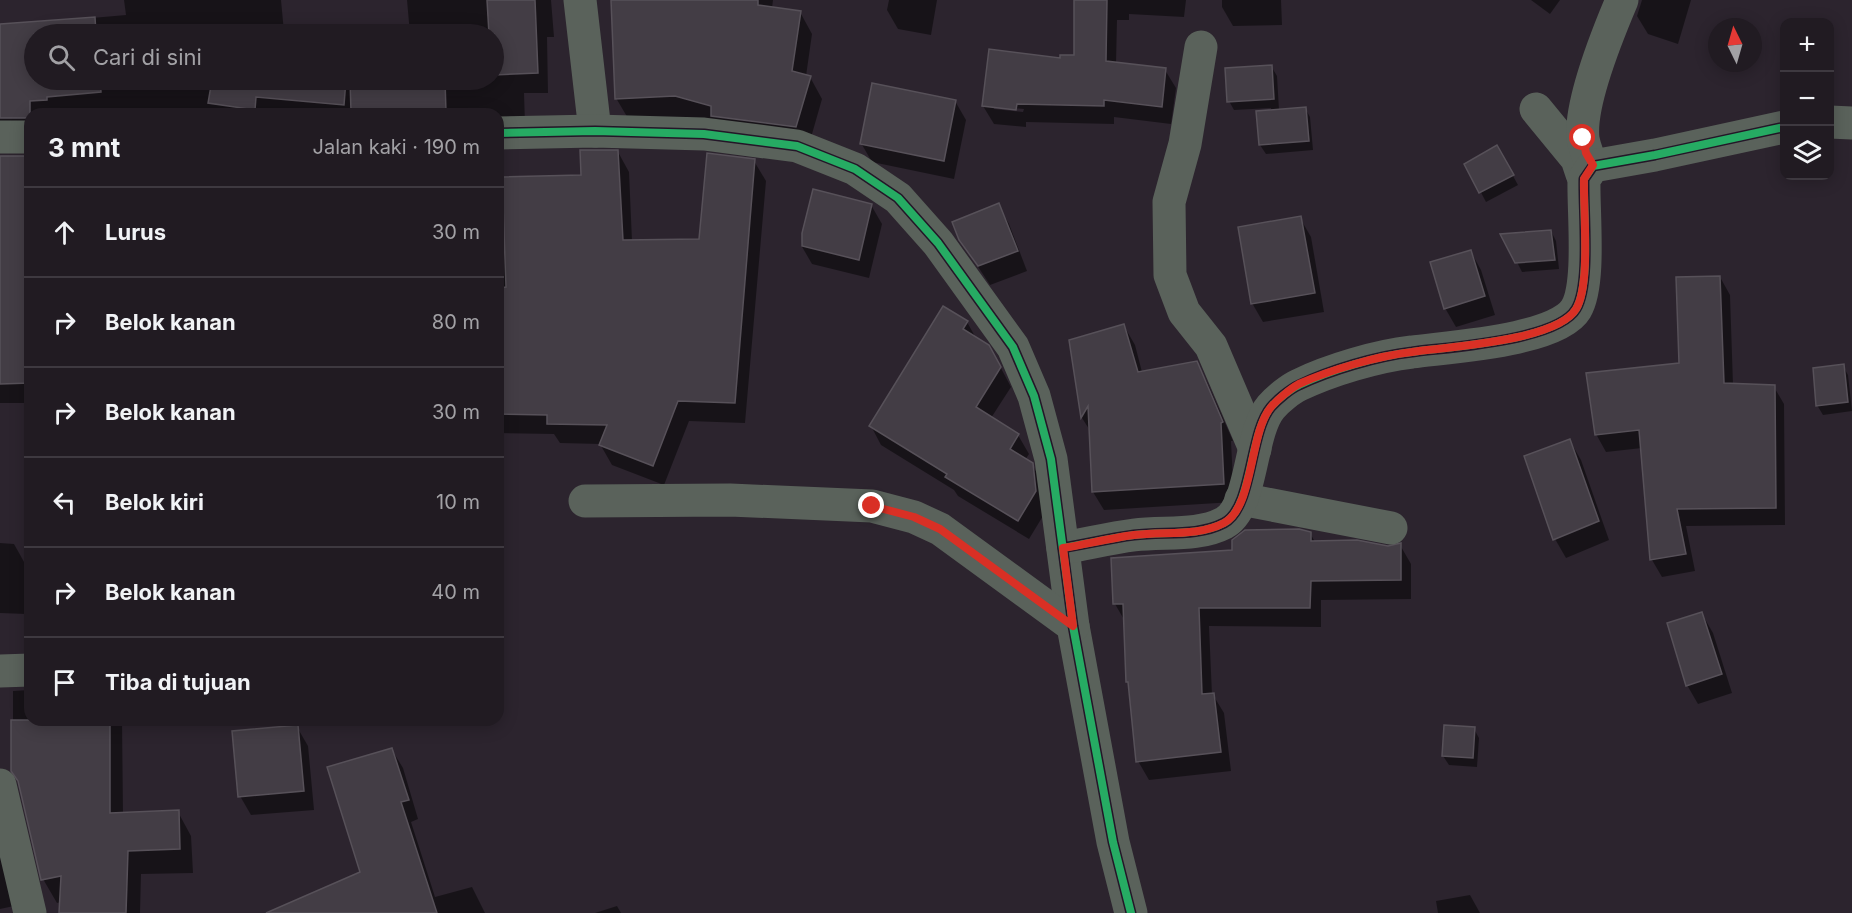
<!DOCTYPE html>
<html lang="id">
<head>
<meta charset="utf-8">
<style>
  body { margin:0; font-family:Inter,sans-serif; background:#29242a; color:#f1f3f6 }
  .controls { position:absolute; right:18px; top:18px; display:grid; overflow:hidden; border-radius:12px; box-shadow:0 3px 15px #0003 }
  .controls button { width:54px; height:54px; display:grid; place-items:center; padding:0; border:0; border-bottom:2px solid #3e3940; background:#211b22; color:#f1f3f6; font:30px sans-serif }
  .compass { position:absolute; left:1708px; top:18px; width:54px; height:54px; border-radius:50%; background:#211b22; box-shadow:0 3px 15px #0003; rotate:355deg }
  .stop { position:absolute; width:18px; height:18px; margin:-14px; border:4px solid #d93025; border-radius:50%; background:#fff }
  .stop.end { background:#d93025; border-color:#fff; box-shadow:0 2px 6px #0008 }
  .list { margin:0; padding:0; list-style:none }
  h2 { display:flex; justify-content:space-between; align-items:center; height:78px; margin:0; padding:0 24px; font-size:26px }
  h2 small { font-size:20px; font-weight:400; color:#a2a1a5 }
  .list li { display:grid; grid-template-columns:39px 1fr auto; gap:18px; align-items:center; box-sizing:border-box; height:90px; padding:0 24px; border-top:2px solid #3e3940 }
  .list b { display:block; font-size:22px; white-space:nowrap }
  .list em { font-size:20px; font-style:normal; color:#a2a1a5 }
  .icon { flex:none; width:33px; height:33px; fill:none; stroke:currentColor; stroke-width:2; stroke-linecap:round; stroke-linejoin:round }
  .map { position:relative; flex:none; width:1852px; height:913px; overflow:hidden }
  .search { position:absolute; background:#211b22; box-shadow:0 3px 15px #0003; left:24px; top:24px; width:480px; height:66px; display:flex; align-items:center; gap:15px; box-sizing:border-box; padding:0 21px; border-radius:33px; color:#a2a1a5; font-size:22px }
  .panel { position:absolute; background:#211b22; box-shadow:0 3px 15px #0003; left:24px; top:108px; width:480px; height:618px; border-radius:18px }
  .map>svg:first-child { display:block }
  .shadow { fill:#0007; fill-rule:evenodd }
  .building { fill:#433d45; stroke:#575159; stroke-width:1.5 }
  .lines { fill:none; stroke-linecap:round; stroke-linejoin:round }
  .street { stroke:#5a625b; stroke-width:33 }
  .cycleway-casing { stroke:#241628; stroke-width:11 }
  .cycleway { stroke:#26ab63; stroke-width:8 }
  .route { stroke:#d93025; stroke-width:8 }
</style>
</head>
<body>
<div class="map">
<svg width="1852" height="913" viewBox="0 0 1852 913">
  <rect width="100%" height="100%" fill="#2c242e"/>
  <g class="shadow">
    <polygon points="124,0 281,0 284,32 313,34 34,34 34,80 494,80 494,34 410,34 407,0 551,0 554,37 547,37 548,93 524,93 525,124 498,138 498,114 198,114 141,109 87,114 30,114 30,138 0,143 0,26 126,15"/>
    <polygon points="612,0 773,0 772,8 800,12 812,34 806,76 810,77 822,99 808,148 688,117 629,120 616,98"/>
    <polygon points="889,0 937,0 931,35 898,29 887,10"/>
    <path d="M1075 0H1186L1184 17 1129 14V20H1117L1116 64 1165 70 1176 88 1171 124 1114 117V124L1026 122V127L994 124 983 106 1061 60 1076 57ZM994 106 1024 109 1023 112 994 109Z"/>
    <polygon points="1222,0 1281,0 1282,25 1233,26 1222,7"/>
    <polygon points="1531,0 1560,0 1550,14"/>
    <polygon points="1642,0 1691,0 1678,44 1648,34 1637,16"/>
    <polygon points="1271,66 1277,76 1279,110 1305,108 1310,117 1313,150 1266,154 1260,145 1257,112 1271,111 1271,108 1234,110 1229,101"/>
    <polygon points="955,101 966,120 954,179 872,162 861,143"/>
    <polygon points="1497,147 1518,185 1486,202 1466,164"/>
    <polygon points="618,152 629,172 632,241 700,241 754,161 766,181 745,423 689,421 664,485 612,465 600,444 560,443 554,434 498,433 498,162 504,172 504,179 583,176"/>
    <rect x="0" y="157" width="30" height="246"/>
    <polygon points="814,191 871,205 882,224 869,278 812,264 801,245"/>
    <polygon points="998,205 1009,224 1027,271 990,285 960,239"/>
    <polygon points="1300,218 1311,237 1324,312 1263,322 1252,303"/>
    <polygon points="1551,231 1556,241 1559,269 1522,272 1517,262"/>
    <polygon points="1471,252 1481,270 1495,315 1456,327 1445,308"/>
    <polygon points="1720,277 1730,295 1733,385 1774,387 1784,404 1785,525 1686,526 1695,571 1662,577 1652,560 1642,448 1606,452 1596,434 1681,364"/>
    <polygon points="943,308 967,322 977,340 995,357 1011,387 991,418 1018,435 1029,454 1025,460 1032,464 1043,484 1046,511 1029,539 958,496 954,490 881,445 871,426"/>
    <polygon points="1124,326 1135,345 1142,372 1196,363 1207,382 1233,441 1231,441 1234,502 1104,510 1093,492 1091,432 1082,418 1071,341"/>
    <polygon points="1843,366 1848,375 1852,411 1823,415 1817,405"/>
    <polygon points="1570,441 1581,460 1609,540 1566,558 1555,539"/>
    <polygon points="1310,533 1315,542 1388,548 1400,545 1411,564 1411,599 1321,600 1321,627 1209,626 1212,695 1213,695 1224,713 1231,771 1149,780 1138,761 1128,682 1126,623 1115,604 1112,559 1234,551"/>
    <polygon points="0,543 14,544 28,569 26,614 0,613"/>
    <polygon points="1702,614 1713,633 1732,693 1698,704 1687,685"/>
    <polygon points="30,690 30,720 122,720 123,814 178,812 191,836 193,873 141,874 140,913 60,913 61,902 57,903 43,879 20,783 13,770 13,691"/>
    <polygon points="297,727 308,746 314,810 251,815 240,796"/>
    <polygon points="1445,727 1474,729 1479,738 1477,767 1449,765 1443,756"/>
    <polygon points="392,750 403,768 418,819 411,822 435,897 472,887 485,913 313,913 362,873"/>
    <polygon points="0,852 14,906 0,909"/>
    <polygon points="1470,895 1480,913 1438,913 1436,901"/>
    <polygon points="617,906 621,913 595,913"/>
  </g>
  <g class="building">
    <polygon points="487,0 535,0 538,73 494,75 494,34 489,34"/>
    <polygon points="611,0 758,0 758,5 801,11 792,71 811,76 796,127 711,116 711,106 675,96 615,99"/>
    <polygon points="1074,0 1107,0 1106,61 1166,68 1162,107 1104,100 1104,106 1017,104 1016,110 982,106 989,49 1060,58 1060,55 1074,55"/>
    <polygon points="95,17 96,34 34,34 34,80 100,80 101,92 47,97 47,100 30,101 30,118 0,118 0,24"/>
    <polygon points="274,29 321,34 273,34"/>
    <polygon points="1272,65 1274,99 1227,102 1225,68"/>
    <polygon points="212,80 346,80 344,105 256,97 255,110 208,103"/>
    <polygon points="350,80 445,80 446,112 392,114 392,110 351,112"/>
    <polygon points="872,83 956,100 944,161 860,144"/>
    <polygon points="1306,107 1309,141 1259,145 1256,111"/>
    <polygon points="1497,145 1514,175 1479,193 1464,164"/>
    <polygon points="580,150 618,150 623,240 699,239 707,153 755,159 735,403 678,401 653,466 599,445 607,425 547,424 547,415 498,414 498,288 506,287 502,177 581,175"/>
    <polygon points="0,156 30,156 30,383 0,384"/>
    <polygon points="813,189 872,204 859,260 802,246 802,233"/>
    <polygon points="999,203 1018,251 978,266 959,240 952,222"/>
    <polygon points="1301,216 1315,293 1251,304 1238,227"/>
    <polygon points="1551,230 1555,260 1515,263 1500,234"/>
    <polygon points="1471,250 1485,296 1444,309 1430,262"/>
    <polygon points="1720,276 1724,383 1775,385 1776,508 1677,509 1686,554 1650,560 1639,430 1595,435 1586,373 1679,363 1676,277"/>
    <polygon points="943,306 968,321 963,329 989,345 1001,367 976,407 1019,434 1010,449 1033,463 1036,491 1018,521 945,477 947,474 869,426"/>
    <polygon points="1124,324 1138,372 1197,361 1223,422 1221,423 1224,484 1092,492 1088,406 1081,418 1069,340"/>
    <polygon points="1844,364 1848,402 1816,406 1813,368"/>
    <polygon points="1570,439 1599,521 1553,540 1524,456"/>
    <polygon points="1299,529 1311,532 1311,541 1357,540 1388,546 1401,543 1401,580 1311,581 1310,608 1199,608 1202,694 1214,693 1221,752 1136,762 1128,682 1126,682 1123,604 1113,604 1111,558 1232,550 1232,540 1245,530"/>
    <polygon points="1702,612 1722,674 1686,686 1667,623"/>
    <polygon points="11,720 110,720 110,813 179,810 180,849 128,851 126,913 59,913 61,876 41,880 18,781 11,771"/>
    <polygon points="298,725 304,791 238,797 232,731"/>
    <polygon points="1444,725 1475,727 1473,758 1442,756"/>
    <polygon points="392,748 409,800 401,802 437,913 266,913 360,872 327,767"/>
  </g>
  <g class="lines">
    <g class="street">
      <polyline points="580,0 595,131"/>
      <polyline points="1201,47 1185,144 1169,202 1170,275 1184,312 1211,346 1255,449"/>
      <polyline points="1536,109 1577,159 1582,174"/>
      <polyline points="1830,122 1852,123"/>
      <polyline points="498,133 595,131 704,134 797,146 855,169 898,198 938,243 1013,347 1034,396 1051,459 1073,626 1113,842 1131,913"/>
      <polyline points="0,137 30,137"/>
      <path d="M1593 166C1588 157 1585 149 1583 139 1579 104 1608 33 1622 0"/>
      <polyline points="1241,499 1391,528"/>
      <polyline points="585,501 730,500 872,506 914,517 940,529 1073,626"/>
      <path d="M1063 548C1087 544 1110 538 1134 535 1164 531 1197 537 1224 523 1253 508 1249 433 1271 407 1277 400 1290 389 1299 385 1330 370 1377 356 1412 352 1447 347 1557 341 1576 309 1591 284 1583 210 1584 179L1593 166 1655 155 1784 127"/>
      <polyline points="0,671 30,670"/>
      <polyline points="0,785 30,913"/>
    </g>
    <defs>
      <g id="cycleway">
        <polyline points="498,133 595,131 704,134 797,146 855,169 898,198 938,243 1013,347 1034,396 1051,459 1073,626 1113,842 1131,913"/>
        <path d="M1063 548C1087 544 1110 538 1134 535 1164 531 1197 537 1224 523 1253 508 1249 433 1271 407 1277 400 1290 389 1299 385 1330 370 1377 356 1412 352 1447 347 1557 341 1576 309 1591 284 1583 210 1584 179L1593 166 1655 155 1784 127"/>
      </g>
    </defs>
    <use href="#cycleway" class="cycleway-casing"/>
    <use href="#cycleway" class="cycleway"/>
  </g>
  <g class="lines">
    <path class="route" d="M872 506 914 517 940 529 1073 626 1063 548C1087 544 1111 538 1134 535 1164 531 1197 537 1224 523 1254 507 1249 433 1271 407 1277 400 1290 389 1299 384 1330 370 1377 356 1412 352 1447 347 1557 341 1576 309 1591 285 1583 210 1584 179L1593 165 1586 153 1583 138"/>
  </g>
</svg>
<div class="controls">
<button>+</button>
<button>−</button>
<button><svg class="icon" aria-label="layers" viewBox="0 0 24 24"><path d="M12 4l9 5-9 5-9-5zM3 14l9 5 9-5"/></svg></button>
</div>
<svg class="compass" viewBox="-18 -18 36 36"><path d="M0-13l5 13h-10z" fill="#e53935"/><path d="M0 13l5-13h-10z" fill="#a2a1a5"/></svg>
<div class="stop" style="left:1583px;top:138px"></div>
<div class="stop end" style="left:872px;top:506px"></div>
<div class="search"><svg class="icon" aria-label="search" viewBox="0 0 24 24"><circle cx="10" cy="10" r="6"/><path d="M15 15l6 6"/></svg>Cari di sini</div>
<section class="panel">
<h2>3 mnt<small>Jalan kaki · 190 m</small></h2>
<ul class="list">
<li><svg class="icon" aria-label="ahead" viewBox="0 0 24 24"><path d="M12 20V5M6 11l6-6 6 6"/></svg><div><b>Lurus</b></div><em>30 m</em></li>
<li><svg class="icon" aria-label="right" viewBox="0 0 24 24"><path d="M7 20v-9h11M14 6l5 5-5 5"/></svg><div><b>Belok kanan</b></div><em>80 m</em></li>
<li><svg class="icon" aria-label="right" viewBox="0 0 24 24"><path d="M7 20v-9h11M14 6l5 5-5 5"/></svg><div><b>Belok kanan</b></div><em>30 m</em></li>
<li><svg class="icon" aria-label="left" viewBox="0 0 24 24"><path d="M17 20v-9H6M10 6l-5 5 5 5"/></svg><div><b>Belok kiri</b></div><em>10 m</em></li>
<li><svg class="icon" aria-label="right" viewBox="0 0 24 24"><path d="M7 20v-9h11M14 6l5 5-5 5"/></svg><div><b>Belok kanan</b></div><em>40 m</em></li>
<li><svg class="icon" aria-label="arrive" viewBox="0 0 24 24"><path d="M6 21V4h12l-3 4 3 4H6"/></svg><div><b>Tiba di tujuan</b></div></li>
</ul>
</section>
</div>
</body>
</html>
